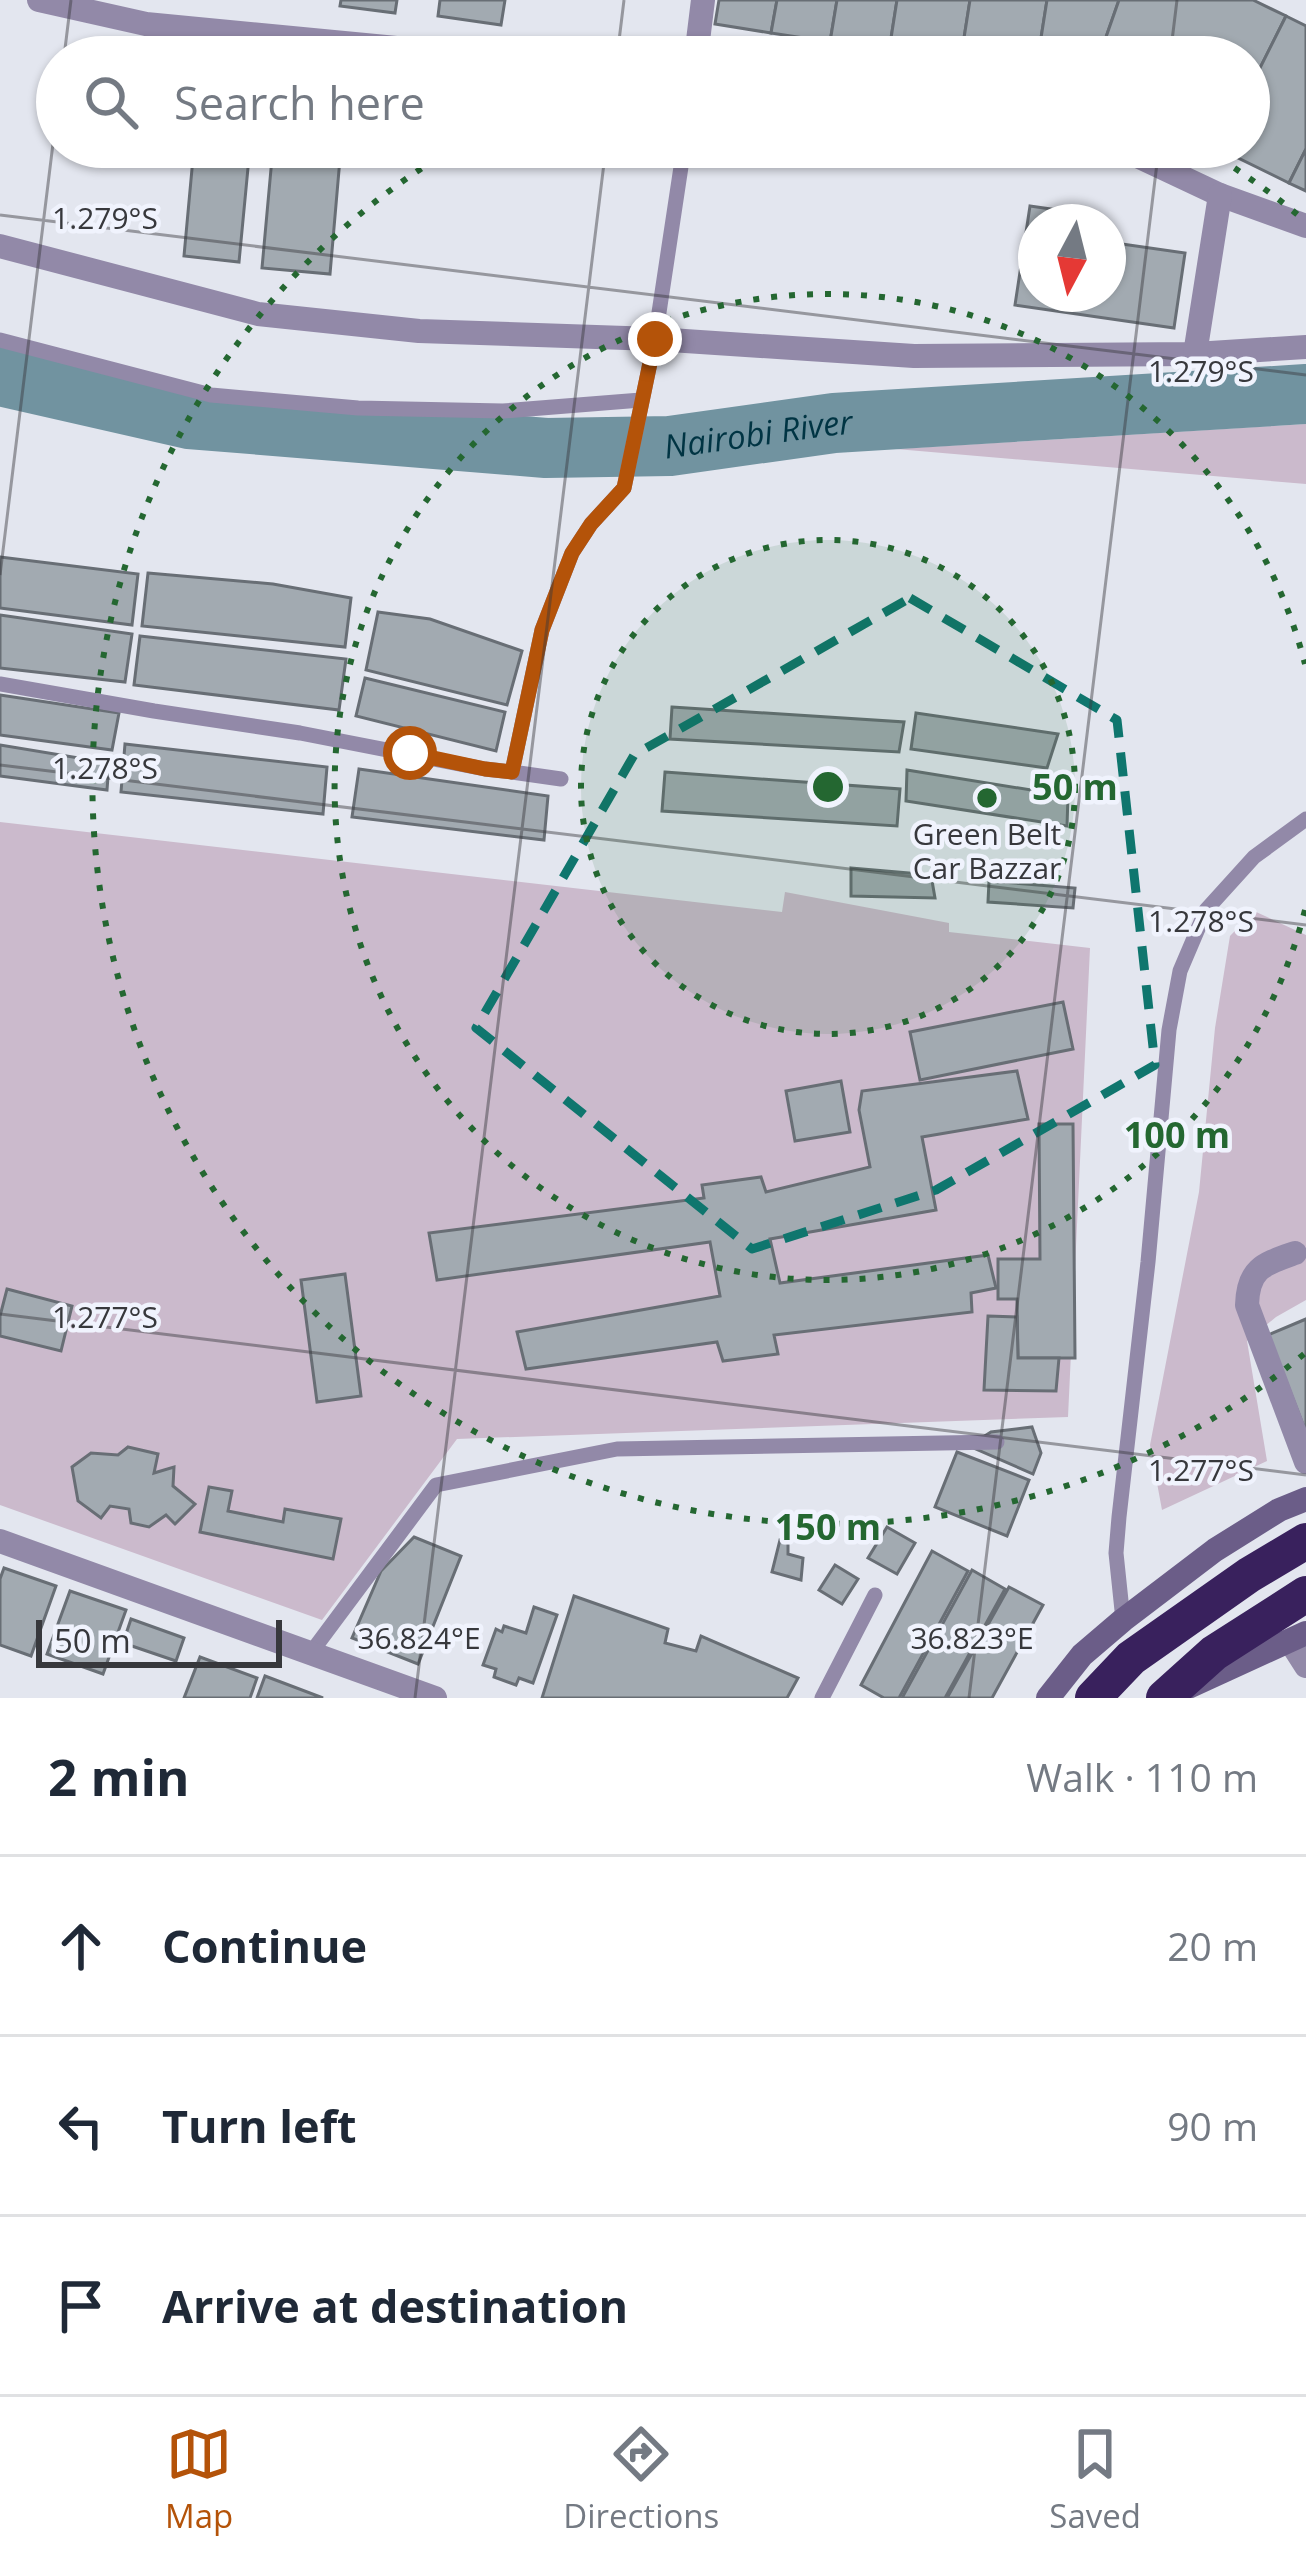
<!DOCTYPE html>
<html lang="en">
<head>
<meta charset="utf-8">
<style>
  body { margin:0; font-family:"Open Sans",sans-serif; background:#f2f2f3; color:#1f2937 }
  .compass { position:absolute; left:1018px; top:204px; width:108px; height:108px; border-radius:50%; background:#fff; box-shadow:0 3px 9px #0004; rotate:187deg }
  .scale { position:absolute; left:36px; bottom:30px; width:246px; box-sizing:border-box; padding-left:12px; border:6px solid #37383c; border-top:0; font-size:33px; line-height:42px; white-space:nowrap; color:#37383c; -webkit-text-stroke:9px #f0f3fd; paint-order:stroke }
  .stop { position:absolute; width:36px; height:36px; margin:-27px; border:9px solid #b45309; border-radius:50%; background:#fff }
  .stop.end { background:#b45309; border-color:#fff; box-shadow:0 3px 12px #0008 }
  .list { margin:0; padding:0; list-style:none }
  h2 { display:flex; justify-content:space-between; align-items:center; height:156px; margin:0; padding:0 48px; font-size:51px }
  h2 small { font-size:39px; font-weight:400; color:#747a83 }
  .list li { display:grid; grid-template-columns:78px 1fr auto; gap:36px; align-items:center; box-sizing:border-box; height:180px; padding:0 48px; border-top:3px solid #e0e1e3 }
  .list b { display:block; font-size:45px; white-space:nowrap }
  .list em { font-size:39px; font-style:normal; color:#747a83 }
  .icon { flex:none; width:66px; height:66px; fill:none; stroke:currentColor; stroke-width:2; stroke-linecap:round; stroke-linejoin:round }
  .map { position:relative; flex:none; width:1306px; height:1698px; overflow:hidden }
  .search { position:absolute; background:#fff; box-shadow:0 3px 9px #0004; left:36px; right:36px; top:36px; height:132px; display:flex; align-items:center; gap:30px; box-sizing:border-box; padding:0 42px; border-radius:66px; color:#747a83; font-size:45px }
  .sheet { height:696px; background:#fff }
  nav { display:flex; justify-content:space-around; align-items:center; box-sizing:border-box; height:168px; border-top:3px solid #e0e1e3; background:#fff; font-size:33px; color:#747a83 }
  nav a { display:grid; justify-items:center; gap:6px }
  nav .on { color:#b45309 }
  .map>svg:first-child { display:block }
  .green { fill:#cbbacc }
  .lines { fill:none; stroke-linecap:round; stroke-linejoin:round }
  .river { stroke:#7193a0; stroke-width:60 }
  .building { fill:#a2aab1; stroke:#686e75; stroke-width:3 }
  .lane { stroke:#9289a8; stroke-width:15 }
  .street { stroke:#9289a8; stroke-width:24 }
  .secondary { stroke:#6b5d88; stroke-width:24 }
  .highway { stroke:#39215d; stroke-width:36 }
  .route { stroke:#b45309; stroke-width:15 }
  .marked { fill:none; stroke:#0f766e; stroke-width:9; stroke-dasharray:24 15; stroke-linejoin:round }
  .ticks { fill:none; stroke:#37383c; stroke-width:3; stroke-opacity:0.45 }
  .ring { fill:none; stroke:#246731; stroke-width:6; stroke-dasharray:6 12 }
  .poi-dot { fill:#246731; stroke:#f0f3fd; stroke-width:4.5 }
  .labels { text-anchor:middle; stroke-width:9; stroke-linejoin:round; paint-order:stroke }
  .poi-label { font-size:30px; fill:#37383c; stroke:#f0f3fd }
  .water-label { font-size:33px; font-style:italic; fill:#003443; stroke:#f0f3fd }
  .ticks-label { font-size:30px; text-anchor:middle; fill:#37383c; stroke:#f0f3fd; stroke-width:9; stroke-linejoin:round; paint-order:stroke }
  .centre { fill:#246731; stroke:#f0f3fd; stroke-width:6 }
  .ring-label { font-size:36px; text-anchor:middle; font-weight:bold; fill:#246731; stroke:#f0f3fd; stroke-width:9; stroke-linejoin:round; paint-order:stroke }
</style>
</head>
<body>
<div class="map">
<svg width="1306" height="1698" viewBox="0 0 1306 1698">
  <rect width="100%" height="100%" fill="#e3e6ef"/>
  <g class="green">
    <polygon points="1306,424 1306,484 896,449 1305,424"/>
    <polygon points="0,822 782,912 785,892 949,923 949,932 1090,948 1068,1417 457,1439 322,1620 0,1505"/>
    <polygon points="1254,911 1306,935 1306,1300 1276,1317 1247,1341 1267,1461 1162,1510 1150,1445 1199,1192 1215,1028 1230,936"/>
  </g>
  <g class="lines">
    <path class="river" id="s1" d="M0 376 189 419 546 448 670 446 834 423 1306 394"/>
  </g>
  <g class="building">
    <polygon points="341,0 397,0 395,13 340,6"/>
    <polygon points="440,0 505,0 501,25 438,16"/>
    <polygon points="719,0 777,0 771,33 715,24"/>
    <polygon points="777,0 837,0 830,42 771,33"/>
    <polygon points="837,0 897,0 889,51 830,42"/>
    <polygon points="897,0 970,0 961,57 929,57 889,51"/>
    <polygon points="970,0 1047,0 1038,57 961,57"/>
    <polygon points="1047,0 1119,0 1099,57 1038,57"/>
    <polygon points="1119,0 1253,0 1286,16 1249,90 1249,57 1099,57"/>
    <polygon points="1286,16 1306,26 1306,149 1289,183 1220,149 1249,147 1249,90"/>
    <polygon points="194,147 250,147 239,262 184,256"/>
    <polygon points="273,147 341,147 330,274 262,268"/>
    <polygon points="1306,149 1306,191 1289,183"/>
    <polygon points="1030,206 1086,214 1085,222 1036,222 1036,294 1108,294 1108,242 1185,253 1174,328 1015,305"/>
    <polygon points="0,557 138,574 132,625 0,608"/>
    <polygon points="148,573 273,584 351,598 345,647 142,626"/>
    <polygon points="378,612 430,619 522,651 507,705 366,670"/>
    <polygon points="0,615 132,634 125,682 0,668"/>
    <polygon points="140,636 346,659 339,710 134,685"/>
    <polygon points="365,678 505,712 496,751 356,716"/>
    <polygon points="0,695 119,713 112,750 0,735"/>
    <polygon points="672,707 904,722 899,752 670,739"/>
    <polygon points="916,713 1058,734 1047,768 911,749"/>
    <polygon points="125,744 327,767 323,814 121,792"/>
    <polygon points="0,745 109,763 107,790 0,776"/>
    <polygon points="359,769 548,796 544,840 352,817"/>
    <polygon points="907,770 1068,796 1067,826 906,801"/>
    <polygon points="665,772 900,789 897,826 662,811"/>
    <polygon points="851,868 931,875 935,898 851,896"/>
    <polygon points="989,881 1075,888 1073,908 988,902"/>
    <polygon points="1063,1002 1073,1049 920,1080 910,1032"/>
    <polygon points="1017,1071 1028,1119 922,1137 936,1210 770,1239 780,1283 988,1255 996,1288 971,1293 972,1312 774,1335 778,1354 723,1361 717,1342 526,1369 517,1332 720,1296 710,1242 437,1280 429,1233 704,1198 702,1185 761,1177 766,1192 870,1167 859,1110 862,1091"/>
    <polygon points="841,1081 850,1132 795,1141 786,1091"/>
    <polygon points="1039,1124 1073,1124 1075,1358 1018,1358 1017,1299 998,1299 998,1259 1040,1259"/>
    <polygon points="345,1274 361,1396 317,1402 301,1280"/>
    <polygon points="7,1289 72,1306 61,1351 0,1336 0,1316"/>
    <polygon points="988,1316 1017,1317 1018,1358 1059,1358 1056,1391 984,1390"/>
    <polygon points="1306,1319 1306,1432 1268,1335"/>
    <polygon points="1032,1427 1041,1453 1033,1474 969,1446 991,1432"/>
    <polygon points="128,1447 158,1454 154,1473 174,1467 173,1486 195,1504 175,1524 166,1515 149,1527 131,1523 129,1509 110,1506 101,1518 78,1501 72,1467 91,1453 118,1455"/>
    <polygon points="957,1452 1029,1480 1007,1536 935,1507"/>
    <polygon points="209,1487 232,1491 228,1511 283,1522 285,1509 341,1519 333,1559 200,1532"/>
    <polygon points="887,1527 915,1543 897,1574 868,1558"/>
    <polygon points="414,1537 461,1556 418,1664 352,1638 381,1571"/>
    <polygon points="780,1540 788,1541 788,1554 803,1558 801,1580 772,1572"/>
    <polygon points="932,1551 968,1571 899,1698 884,1698 861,1685"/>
    <polygon points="835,1565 858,1579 842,1604 819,1590"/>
    <polygon points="4,1568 56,1586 31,1656 0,1645 0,1579"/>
    <polygon points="972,1570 1005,1589 945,1698 902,1698"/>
    <polygon points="1009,1587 1043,1605 992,1698 947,1698"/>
    <polygon points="70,1591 126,1610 103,1674 47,1654"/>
    <polygon points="574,1596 668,1629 665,1643 696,1651 701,1636 798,1678 787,1698 542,1698"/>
    <polygon points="534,1607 557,1615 533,1683 519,1678 516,1685 494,1677 496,1669 483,1665 496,1629 502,1632 504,1626 526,1633"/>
    <polygon points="131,1619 184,1638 176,1661 123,1643"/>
    <polygon points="200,1657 257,1678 250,1698 184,1698"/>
    <polygon points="265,1676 323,1698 257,1698"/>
  </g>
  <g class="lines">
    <g class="lane">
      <polyline points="0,340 211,395 358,408 503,411 641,400"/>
      <polyline points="0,684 154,711 300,733 485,769 512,772"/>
      <polyline points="561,779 512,772 542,630 572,553 591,524 624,488 655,339 684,147"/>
      <polyline points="1123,1620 1116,1553 1119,1517 1148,1262 1169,1030 1180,971 1206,910 1254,857 1306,819"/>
      <polyline points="310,1654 436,1485 617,1449 997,1442"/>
      <polyline points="822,1698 875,1595"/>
    </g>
    <g class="street">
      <polyline points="39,0 146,24 490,57"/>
      <polyline points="696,57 703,0"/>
      <polyline points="1118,147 1220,195 1306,226"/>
      <polyline points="0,246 258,314 419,331 655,339 914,356 1195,354 1306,347"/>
      <polyline points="1195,354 1220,195"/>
      <path d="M1295 1253C1264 1264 1248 1268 1247 1305L1306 1462"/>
      <polyline points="0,1541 435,1698"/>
      <polyline points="1290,1641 1306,1666"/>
    </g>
    <g class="secondary">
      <polyline points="1188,1687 1306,1633"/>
      <polyline points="1048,1698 1082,1655 1123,1620 1215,1550 1279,1510 1306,1499"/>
    </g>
    <g class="highway">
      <polyline points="1093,1698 1131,1658 1249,1575 1306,1541"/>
      <polyline points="1164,1698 1214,1653 1306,1594"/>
    </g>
  </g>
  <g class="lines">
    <polyline class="route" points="410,753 485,769 512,772 542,630 572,553 591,524 624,488 655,339"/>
  </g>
  <path class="marked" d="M910 598 1117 720 1155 1065 936 1190 752 1249 476 1028 634 755Z"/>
  <path class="ticks" d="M64 57 71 0M617 57 624 0M1170 57 1177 0M0 215 1306 375M0 575 57 111M0 765 1306 925M0 1314 1306 1475M415 1698 606 147M969 1698 1159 147"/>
  <circle cx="828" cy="787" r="247" fill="#246731" fill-opacity=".12"/>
  <g class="ring">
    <circle cx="828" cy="787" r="247"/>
    <path d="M1305 910A493 493 0 1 1 1305 664"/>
    <path d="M1304 1354A740 740 0 1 1 452 149M712 56A740 740 0 0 1 944 56M1204 149A740 740 0 0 1 1304 220"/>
  </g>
  <circle class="poi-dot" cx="987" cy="798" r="12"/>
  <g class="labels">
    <g class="poi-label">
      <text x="987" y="845">Green Belt<tspan x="987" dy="34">Car Bazzar</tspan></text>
    </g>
    <g class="water-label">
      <text dy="12" stroke="none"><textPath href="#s1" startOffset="765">Nairobi River</textPath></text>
    </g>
  </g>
  <g class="ticks-label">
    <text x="105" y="229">1.279°S</text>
    <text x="1201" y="382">1.279°S</text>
    <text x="105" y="779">1.278°S</text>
    <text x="1201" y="932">1.278°S</text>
    <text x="105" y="1328">1.277°S</text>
    <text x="1201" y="1481">1.277°S</text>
    <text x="419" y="1649">36.824°E</text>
    <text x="972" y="1649">36.823°E</text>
  </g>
  <circle cx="828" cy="787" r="18" class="centre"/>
  <g class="ring-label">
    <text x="1075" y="800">50 m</text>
    <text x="1177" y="1148">100 m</text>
    <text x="828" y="1540">150 m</text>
  </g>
</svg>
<svg class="compass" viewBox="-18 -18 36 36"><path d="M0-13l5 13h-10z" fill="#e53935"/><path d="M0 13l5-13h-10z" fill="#747a83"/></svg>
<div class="scale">50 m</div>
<div class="stop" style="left:410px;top:753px"></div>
<div class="stop end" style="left:655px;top:339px"></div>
<div class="search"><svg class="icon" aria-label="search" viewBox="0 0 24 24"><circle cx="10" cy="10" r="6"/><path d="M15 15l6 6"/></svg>Search here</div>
</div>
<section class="sheet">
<h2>2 min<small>Walk · 110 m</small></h2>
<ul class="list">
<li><svg class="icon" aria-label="ahead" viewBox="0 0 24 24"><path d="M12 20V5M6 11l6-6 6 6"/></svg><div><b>Continue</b></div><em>20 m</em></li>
<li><svg class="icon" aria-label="left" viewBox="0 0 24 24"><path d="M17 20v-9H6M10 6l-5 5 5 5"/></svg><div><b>Turn left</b></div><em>90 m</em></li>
<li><svg class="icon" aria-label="arrive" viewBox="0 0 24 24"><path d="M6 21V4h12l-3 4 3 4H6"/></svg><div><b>Arrive at destination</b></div></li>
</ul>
</section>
<nav>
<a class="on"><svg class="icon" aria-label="map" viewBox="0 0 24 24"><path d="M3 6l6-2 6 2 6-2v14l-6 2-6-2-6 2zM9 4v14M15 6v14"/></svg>Map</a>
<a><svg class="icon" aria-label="directions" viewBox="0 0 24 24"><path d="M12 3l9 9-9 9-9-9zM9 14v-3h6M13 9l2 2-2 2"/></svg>Directions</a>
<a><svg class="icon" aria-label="saved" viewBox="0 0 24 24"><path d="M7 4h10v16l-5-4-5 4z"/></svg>Saved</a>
</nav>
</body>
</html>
